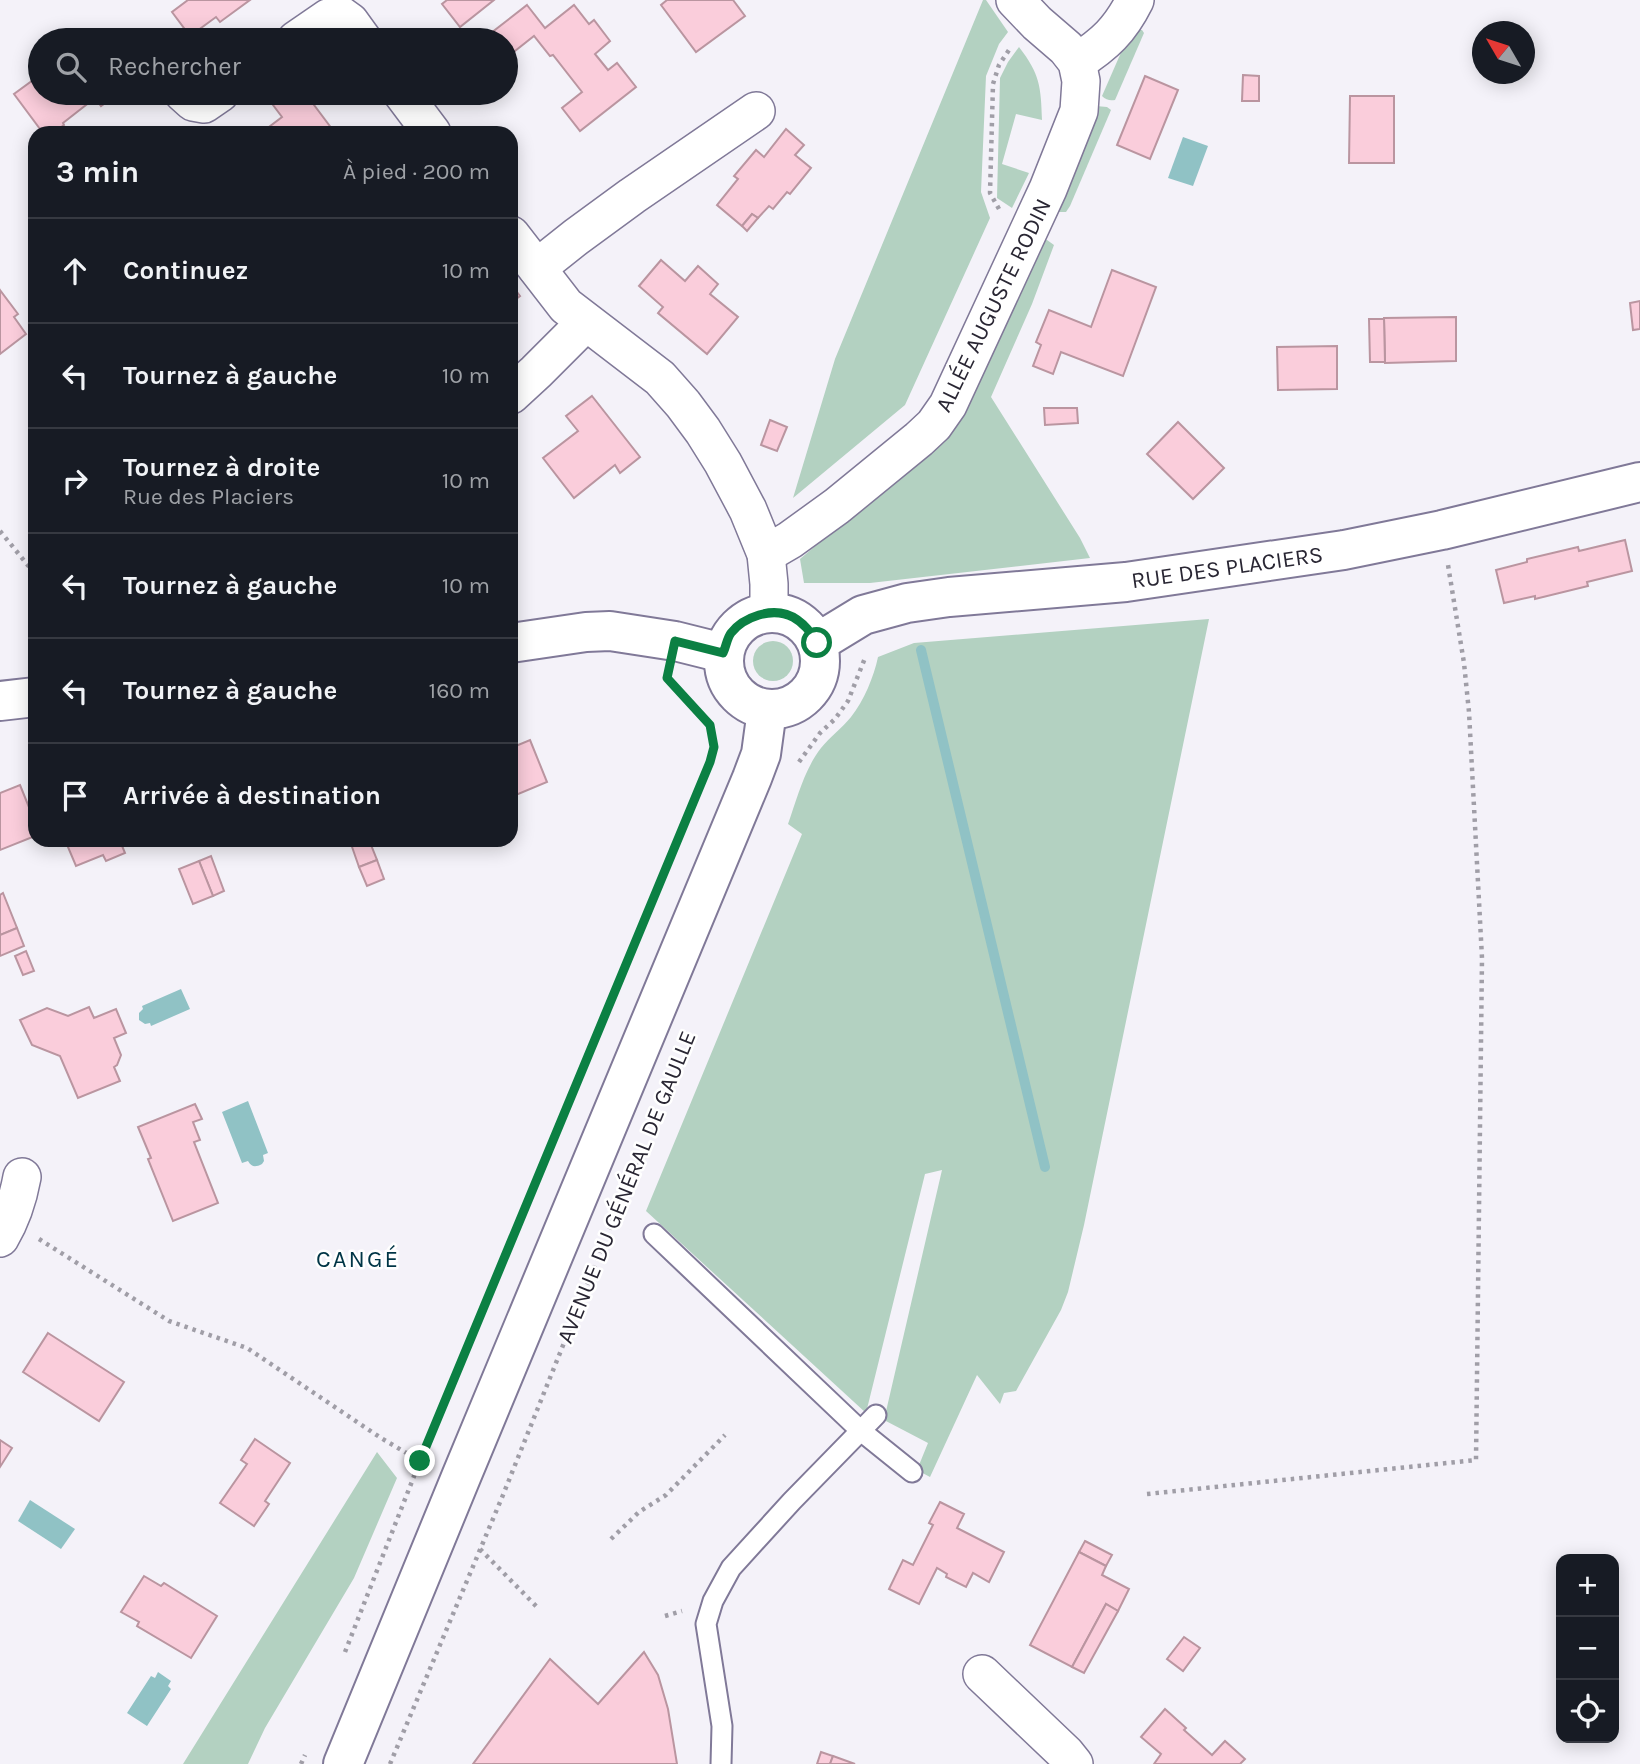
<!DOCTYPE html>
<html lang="fr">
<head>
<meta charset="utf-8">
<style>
  body { margin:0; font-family:Karla,sans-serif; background:#20242c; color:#f1f3f6 }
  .controls { position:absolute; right:21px; bottom:21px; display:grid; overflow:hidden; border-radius:14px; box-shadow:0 4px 18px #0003 }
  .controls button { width:63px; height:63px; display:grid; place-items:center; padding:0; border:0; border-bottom:2px solid #363941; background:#171b24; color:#f1f3f6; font:35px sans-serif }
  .compass { position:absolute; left:1472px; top:21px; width:63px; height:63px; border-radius:50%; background:#171b24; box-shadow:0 4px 18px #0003; rotate:309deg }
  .stop { position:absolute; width:21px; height:21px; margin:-16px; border:5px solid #0b8043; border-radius:50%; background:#fff }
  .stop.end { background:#0b8043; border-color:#fff; box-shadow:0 2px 7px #0008 }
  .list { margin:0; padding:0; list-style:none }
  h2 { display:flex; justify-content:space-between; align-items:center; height:91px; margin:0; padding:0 28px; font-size:30px }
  h2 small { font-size:23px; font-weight:400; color:#9ea1a6 }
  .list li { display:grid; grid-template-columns:46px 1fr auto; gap:21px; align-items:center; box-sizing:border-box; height:105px; padding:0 28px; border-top:2px solid #363941 }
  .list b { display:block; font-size:26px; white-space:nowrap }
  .list p { margin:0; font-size:23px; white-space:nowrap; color:#9ea1a6 }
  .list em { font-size:23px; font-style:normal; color:#9ea1a6 }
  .icon { flex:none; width:38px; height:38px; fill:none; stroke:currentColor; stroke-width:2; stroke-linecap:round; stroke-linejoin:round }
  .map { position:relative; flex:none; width:1640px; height:1764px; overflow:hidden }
  .search { position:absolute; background:#171b24; box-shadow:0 4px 18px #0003; left:28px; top:28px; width:490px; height:77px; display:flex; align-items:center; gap:18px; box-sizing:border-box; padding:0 24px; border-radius:38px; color:#9ea1a6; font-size:26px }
  .panel { position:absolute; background:#171b24; box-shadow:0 4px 18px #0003; left:28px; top:126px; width:490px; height:721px; border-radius:21px }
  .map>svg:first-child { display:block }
  .green { fill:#b3d1c1 }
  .water { fill:#90c2c5 }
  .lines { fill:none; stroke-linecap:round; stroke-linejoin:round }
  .stream { stroke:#90c2c5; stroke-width:10 }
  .building { fill:#facddb; stroke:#ba95a0; stroke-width:2 }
  .lane-casing { stroke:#807998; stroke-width:23 }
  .street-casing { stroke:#807998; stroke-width:40 }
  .secondary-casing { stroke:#807998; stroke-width:42 }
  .path { stroke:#a09ea7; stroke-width:4.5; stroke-dasharray:3.5 5; stroke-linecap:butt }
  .lane { stroke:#fff; stroke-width:19 }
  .street { stroke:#fff; stroke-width:37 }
  .secondary { stroke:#fff; stroke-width:38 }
  .route { stroke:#0b8043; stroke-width:9 }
  .labels { text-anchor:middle; stroke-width:5; stroke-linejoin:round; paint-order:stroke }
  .street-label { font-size:23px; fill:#292633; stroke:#fff }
  .neighbourhood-label { font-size:24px; letter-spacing:2px; fill:#003546; stroke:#fff }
</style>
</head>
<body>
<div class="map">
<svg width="1640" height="1764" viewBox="0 0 1640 1764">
  <rect width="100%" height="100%" fill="#f4f2f9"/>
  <g class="green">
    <polygon points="983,0 986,0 1008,32 999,44 986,76 981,192 990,218 905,405 793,498 835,359"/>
    <path d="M1138 30H1142L1144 33 1115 100C1110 101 1106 100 1102 96L1130 32Z"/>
    <path d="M1019 47C1040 74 1041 87 1042 120L1016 114 1002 164 1029 173 1012 208 997 198 1000 78 1008 62Z"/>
    <polygon points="1096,106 1107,107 1111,110 1070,206 1066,212 1059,212 1053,209"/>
    <polygon points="1035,240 1047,240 1054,245 1032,304 991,397 1080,538 1090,558 870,583 804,583 800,559 941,439"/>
    <path d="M1209 619 1084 1225 1068 1292 1061 1310 1016 1391 1004 1393 1000 1404 977 1375 930 1477 917 1470 928 1443 884 1420 942 1170 925 1174 866 1413 646 1211 802 834 788 824C797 799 804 770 821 748 830 737 842 728 851 717 864 701 874 676 878 657L914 643Z"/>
    <circle cx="773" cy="661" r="20"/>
    <polygon points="377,1452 397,1478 354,1578 265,1728 248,1764 183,1764"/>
  </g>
  <g class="water">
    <polygon points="1183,137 1208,146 1193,186 1168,178"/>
    <polygon points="181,989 190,1009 151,1026 150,1023 145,1024 139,1020 139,1013 143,1009 142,1006"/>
    <path d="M248 1101 268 1153 263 1155 264 1161 262 1164C256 1167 252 1168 248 1161L242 1163 222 1112Z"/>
    <polygon points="30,1500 75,1529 61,1549 18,1521"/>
    <polygon points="158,1672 171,1681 168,1686 171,1689 147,1726 127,1713 151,1676 155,1678"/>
  </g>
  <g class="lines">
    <polyline class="stream" points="921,650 1045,1167"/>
  </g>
  <g class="building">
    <polygon points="188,0 250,0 220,22 216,17 190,36 172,12"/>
    <polygon points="447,0 494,0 460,27 442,4"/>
    <polygon points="667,0 733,0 745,16 696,52 661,5"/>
    <polygon points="527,5 545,28 574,5 589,24 594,20 610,41 595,54 608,70 617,63 636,87 580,131 562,108 582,92 553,55 550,56 534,36 506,58 506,40 482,40"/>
    <polygon points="40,75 40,93 119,93 101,106 95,98 63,123 64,125 53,133 43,133 14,94"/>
    <polygon points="1243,75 1259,76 1259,101 1242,101"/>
    <polygon points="1145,76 1178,90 1150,159 1117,145"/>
    <polygon points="264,93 305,93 335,133 261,133 282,117"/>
    <polygon points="1350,96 1394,96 1394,163 1349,163"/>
    <polygon points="786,129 804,145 795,155 811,168 790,194 787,192 773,209 769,206 758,218 752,214 742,226 717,205 738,179 734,176 756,150 764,157"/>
    <polygon points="752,214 758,218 747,231 742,226"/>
    <polygon points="661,260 685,281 698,266 718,284 710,294 738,317 707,354 658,313 663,307 639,286"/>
    <polygon points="1112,270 1156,287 1123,376 1061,352 1053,374 1033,366 1041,345 1036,342 1049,310 1091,327"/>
    <polygon points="511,284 520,296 511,303"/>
    <polygon points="0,290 18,314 14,317 26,334 0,354"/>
    <polygon points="1640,301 1640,329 1633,330 1630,303"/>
    <polygon points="1456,317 1456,361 1385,363 1384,318"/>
    <polygon points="1369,319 1384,319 1385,362 1370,362"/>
    <polygon points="1337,346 1337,389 1278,390 1277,347"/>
    <polygon points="592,396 640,457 620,473 615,465 574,498 543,458 578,431 566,416"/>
    <polygon points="1044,408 1077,408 1078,423 1045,425"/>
    <polygon points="770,420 787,427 777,451 761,445"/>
    <polygon points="1178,422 1224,468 1193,499 1147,454"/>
    <polygon points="1625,540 1632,571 1587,582 1588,586 1535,599 1535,596 1504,603 1496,570 1527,562 1527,559 1578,547 1579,551"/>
    <polygon points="530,740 547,782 511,797 511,748"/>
    <polygon points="20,785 35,822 35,836 0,850 0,793"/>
    <polygon points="65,840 122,840 120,841 125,853 106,861 103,855 76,866"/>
    <polygon points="363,840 369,840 377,860 359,867 351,844"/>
    <polygon points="211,856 224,891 213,896 199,861"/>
    <polygon points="377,860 384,879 367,886 359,867"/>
    <polygon points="199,861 213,896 193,904 179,869"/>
    <polygon points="3,893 17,928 0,935 0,895"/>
    <polygon points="17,928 24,946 0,956 0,935"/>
    <polygon points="26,951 34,971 23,975 15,956"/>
    <polygon points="89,1007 94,1018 116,1009 126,1033 114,1038 121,1055 117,1065 114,1067 120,1081 78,1098 60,1056 32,1045 20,1020 47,1008 68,1016"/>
    <polygon points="195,1104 202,1119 193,1122 200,1140 194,1142 218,1203 173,1221 148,1159 151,1158 138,1127"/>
    <polygon points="48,1333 124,1382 99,1421 23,1372"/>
    <polygon points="255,1439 290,1463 265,1501 269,1504 254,1526 220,1503 247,1464 241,1460"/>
    <polygon points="0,1440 12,1448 0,1467"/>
    <polygon points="940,1502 964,1514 957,1528 1004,1552 989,1582 973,1573 966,1587 946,1577 947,1574 937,1568 919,1604 889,1589 903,1560 913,1565 933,1525 929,1523"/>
    <polygon points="1085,1541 1112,1555 1106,1566 1079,1552"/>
    <polygon points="1079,1552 1106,1566 1102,1575 1129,1589 1118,1611 1106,1604 1072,1667 1030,1645"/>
    <polygon points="144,1576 161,1586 164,1583 217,1616 191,1658 137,1626 139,1622 121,1612"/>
    <polygon points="1106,1604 1118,1611 1084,1673 1072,1667"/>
    <polygon points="1184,1637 1200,1648 1183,1671 1167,1659"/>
    <polygon points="644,1652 658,1675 668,1709 677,1764 473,1764 550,1659 598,1704"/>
    <polygon points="1165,1709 1186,1728 1184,1730 1212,1755 1225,1741 1245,1759 1240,1764 1154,1764 1161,1754 1141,1737"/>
    <polygon points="821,1752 833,1756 830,1764 817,1764"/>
    <polygon points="833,1756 855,1764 830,1764"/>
  </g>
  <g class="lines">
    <defs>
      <g id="lane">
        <polyline points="654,1234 861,1431 912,1472"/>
        <polyline points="721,1764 722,1726 706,1624 713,1601 731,1568 792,1501 876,1415"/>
      </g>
      <g id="street">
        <polyline points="296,40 328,18 339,14 350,22 363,40"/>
        <path d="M1077 62C1105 44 1120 30 1135 0"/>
        <polyline points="183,93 193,102 204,104 220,93"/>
        <polyline points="402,93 432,133"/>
        <polyline points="511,235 566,306 660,378 683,404 703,431 723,463 748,510 766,554 769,584 769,612"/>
        <polyline points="537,268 576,237 632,196 756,111"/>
        <polyline points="511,395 536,372 586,322"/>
        <polyline points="766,554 790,540 837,506 919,439 934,425 948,405 1048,189 1079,111 1081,81 1077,62 1066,48 1037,23 1015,0"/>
        <path d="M0 1238C12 1218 18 1199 22 1177"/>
        <polyline points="982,1674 1066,1754 1074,1764"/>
      </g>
      <g id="secondary">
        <circle cx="772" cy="661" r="48"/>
        <polyline points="511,643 586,632 610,631 675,641 723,653"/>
        <polyline points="817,643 863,615 907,603 949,597 1126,582 1344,550 1442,530 1640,482"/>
        <polyline points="0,701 35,697"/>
        <polyline points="343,1764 461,1477 752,778 761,754 767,710"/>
      </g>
    </defs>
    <use href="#lane" class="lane-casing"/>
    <use href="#street" class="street-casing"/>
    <use href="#secondary" class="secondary-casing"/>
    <g class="path">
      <polyline points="999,209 990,193 993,84 999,65 1011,47"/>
      <polyline points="0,531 35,574"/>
      <polyline points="799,762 820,733 835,719 848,701 865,658"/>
      <polyline points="39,1239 169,1321 247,1348 381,1438 420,1461"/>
      <polyline points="1147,1494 1476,1460 1482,958 1469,712 1464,663 1448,565"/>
      <polyline points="611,1539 639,1512 666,1495 725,1435"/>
      <polyline points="480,1549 537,1607"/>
      <polyline points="665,1616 682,1611"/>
      <polyline points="345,1652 420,1461 710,762 714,747 710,725 667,679"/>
      <polyline points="301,1764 305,1755"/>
      <polyline points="390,1764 503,1495 639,1156"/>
    </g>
    <use href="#lane" class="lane"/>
    <use href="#street" class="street"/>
    <use href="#secondary" class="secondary"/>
  </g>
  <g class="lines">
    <path class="route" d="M420 1461 710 762 714 747 710 725 667 678 675 641 723 653C726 647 727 638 731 633 738 624 749 618 759 615 786 607 804 620 817 643"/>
  </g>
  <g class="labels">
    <g class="street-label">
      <text transform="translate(993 305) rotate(-64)" y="8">ALLÉE AUGUSTE RODIN</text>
      <text transform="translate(1227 567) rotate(-8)" y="8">RUE DES PLACIERS</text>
      <text transform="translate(626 1187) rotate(-68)" y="8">AVENUE DU GÉNÉRAL DE GAULLE</text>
    </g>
    <g class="neighbourhood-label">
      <text x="358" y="1267">CANGÉ</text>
    </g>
  </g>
</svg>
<div class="controls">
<button>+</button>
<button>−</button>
<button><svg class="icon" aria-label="locate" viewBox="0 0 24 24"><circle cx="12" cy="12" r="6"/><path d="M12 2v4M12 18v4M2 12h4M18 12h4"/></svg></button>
</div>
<svg class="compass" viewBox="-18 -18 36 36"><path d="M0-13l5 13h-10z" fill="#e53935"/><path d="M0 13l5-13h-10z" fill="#9ea1a6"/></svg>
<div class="stop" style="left:817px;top:643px"></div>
<div class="stop end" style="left:420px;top:1461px"></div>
<div class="search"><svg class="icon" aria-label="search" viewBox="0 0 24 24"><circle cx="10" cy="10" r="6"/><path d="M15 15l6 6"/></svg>Rechercher</div>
<section class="panel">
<h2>3 min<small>À pied · 200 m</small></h2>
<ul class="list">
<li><svg class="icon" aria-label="ahead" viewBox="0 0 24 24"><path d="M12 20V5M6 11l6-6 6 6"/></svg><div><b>Continuez</b></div><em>10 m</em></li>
<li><svg class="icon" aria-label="left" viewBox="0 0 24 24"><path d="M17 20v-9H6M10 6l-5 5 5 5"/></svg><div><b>Tournez à gauche</b></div><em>10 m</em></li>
<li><svg class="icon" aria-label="right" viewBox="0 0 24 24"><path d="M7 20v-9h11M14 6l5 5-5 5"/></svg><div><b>Tournez à droite</b><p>Rue des Placiers</p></div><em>10 m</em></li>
<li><svg class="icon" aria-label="left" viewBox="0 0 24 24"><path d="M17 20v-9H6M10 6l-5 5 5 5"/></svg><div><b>Tournez à gauche</b></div><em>10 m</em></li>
<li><svg class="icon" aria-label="left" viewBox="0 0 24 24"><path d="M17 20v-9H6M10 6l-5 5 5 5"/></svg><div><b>Tournez à gauche</b></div><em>160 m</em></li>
<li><svg class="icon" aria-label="arrive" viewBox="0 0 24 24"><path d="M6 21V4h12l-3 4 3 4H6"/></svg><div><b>Arrivée à destination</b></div></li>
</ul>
</section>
</div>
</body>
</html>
